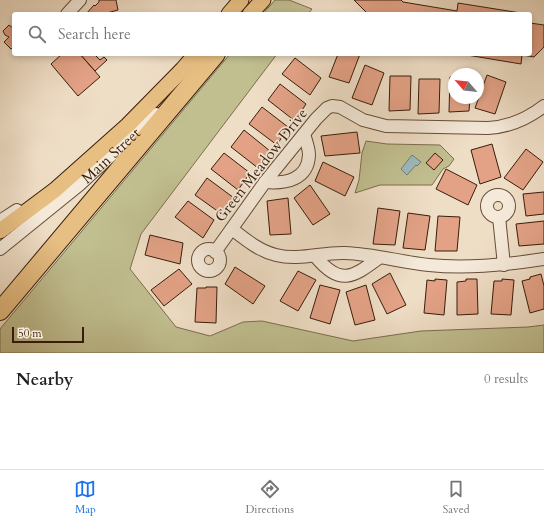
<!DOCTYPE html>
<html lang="en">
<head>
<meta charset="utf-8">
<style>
  body { margin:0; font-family:Cardo,serif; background:#f2f2f2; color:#222 }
  .compass { position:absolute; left:448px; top:68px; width:36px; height:36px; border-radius:50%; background:#fff; box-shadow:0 2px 6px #0003; rotate:298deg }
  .scale { position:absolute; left:12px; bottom:10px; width:72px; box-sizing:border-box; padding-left:4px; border:2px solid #381d0a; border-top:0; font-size:11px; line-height:14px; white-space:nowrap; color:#381d0a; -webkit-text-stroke:3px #f5eada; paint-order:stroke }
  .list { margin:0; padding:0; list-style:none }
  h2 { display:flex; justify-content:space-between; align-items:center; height:52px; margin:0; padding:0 16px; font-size:17px }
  h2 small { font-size:13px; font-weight:400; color:#767676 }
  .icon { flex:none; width:22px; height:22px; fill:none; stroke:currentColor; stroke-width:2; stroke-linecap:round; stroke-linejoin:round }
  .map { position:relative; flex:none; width:544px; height:353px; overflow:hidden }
  .search { position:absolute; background:#fff; box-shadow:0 2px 6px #0003; left:12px; right:12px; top:12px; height:44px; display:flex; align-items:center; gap:10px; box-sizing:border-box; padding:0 14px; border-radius:4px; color:#767676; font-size:15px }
  .sheet { height:116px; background:#fff }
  nav { display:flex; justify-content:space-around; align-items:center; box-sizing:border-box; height:56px; border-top:1px solid #e0e0e0; background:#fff; font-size:11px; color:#767676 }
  nav a { display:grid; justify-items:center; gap:2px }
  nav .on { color:#1a73e8 }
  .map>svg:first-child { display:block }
  .green { fill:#c1bf90; stroke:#7c6e4d }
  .water { fill:#9dbabe; stroke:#757b76 }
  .building { fill:#e3a286; stroke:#381d0a }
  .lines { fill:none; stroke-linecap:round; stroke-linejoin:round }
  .minor-casing { stroke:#664d39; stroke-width:14 }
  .major-casing { stroke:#381d0a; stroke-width:17 }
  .highway-casing { stroke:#381d0a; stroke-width:20 }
  .minor { stroke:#f5eada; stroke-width:12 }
  .major { stroke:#e8bf83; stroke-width:15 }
  .highway { stroke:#e8bf83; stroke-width:18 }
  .labels { text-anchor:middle; stroke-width:3.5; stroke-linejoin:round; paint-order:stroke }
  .street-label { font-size:15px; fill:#381d0a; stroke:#f5eada }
</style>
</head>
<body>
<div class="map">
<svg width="544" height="353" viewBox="0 0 544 353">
  <rect width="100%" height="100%" fill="#efdec6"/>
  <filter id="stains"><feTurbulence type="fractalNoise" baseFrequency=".005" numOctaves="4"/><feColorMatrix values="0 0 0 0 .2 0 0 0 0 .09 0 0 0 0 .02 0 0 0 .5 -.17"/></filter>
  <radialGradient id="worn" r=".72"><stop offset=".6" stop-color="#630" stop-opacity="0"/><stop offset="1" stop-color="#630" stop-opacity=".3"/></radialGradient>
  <g class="green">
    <polygon points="275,0 289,0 312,9 308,14 263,14"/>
    <polygon points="230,54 277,54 141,234 130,269 176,327 210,336 243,322 262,321 353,341 421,331 528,327 544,325 544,353 0,353 0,329"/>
    <polygon points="366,141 387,144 440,145 454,159 449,166 443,169 432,185 380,185 355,193 359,180 362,153"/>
  </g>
  <polygon class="water" points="412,155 421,162 417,166 416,165 407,175 401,169"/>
  <g class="building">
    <polygon points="99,0 116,0 118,10 103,14 86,14 94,5 95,6 99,2"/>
    <polygon points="354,0 401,0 403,2 457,11 458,3 527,14 368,14"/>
    <polygon points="530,23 544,25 544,47 534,57 522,55 521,64 461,54 530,54"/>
    <polygon points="9,25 14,29 14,47 11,49 4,42 9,37 5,35 3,31"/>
    <polygon points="62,54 80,54 100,77 78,96 51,64"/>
    <polygon points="80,54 94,54 100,60 104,57 107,60 95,71"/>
    <polygon points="338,54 360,54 349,83 329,77"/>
    <polygon points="295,58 321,78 310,95 282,74"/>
    <polygon points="365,65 384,73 372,105 352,98"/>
    <polygon points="487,75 506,82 495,114 475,108"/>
    <polygon points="390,76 411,76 410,110 389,111"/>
    <polygon points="450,77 454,77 454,98 470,98 469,111 449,112"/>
    <polygon points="419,79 440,79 439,113 418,114"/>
    <polygon points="280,84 306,104 295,121 268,100"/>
    <polygon points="262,107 288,127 277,145 249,124"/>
    <polygon points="244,130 270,151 258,168 231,147"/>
    <polygon points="357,132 360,153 325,156 321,136"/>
    <polygon points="492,144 501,177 480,184 471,150"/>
    <polygon points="526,149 543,162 523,190 504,178"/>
    <polygon points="224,153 250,173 238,190 211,169"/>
    <polygon points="435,153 443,160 434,170 426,163"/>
    <polygon points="323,162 354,177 345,196 315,181"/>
    <polygon points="446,169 477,185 468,205 436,189"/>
    <polygon points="207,178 234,198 223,215 195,195"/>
    <polygon points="310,185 330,214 313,225 294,198"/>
    <polygon points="544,192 544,214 526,216 523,194"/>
    <polygon points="288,198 291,234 270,235 267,201"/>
    <polygon points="188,201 214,220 203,238 175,217"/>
    <polygon points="378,208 400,211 395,245 373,244"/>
    <polygon points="408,213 430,216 425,250 403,248"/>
    <polygon points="438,216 460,217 457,251 435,251"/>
    <polygon points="544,221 544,244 519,246 516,224"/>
    <polygon points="150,235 183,243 180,264 145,255"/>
    <polygon points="235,267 265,286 253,304 225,284"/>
    <polygon points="179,269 192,284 164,306 151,290"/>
    <polygon points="298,271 316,280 298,311 280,301"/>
    <polygon points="390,273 406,305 387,314 372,284"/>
    <polygon points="541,274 544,286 544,309 530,313 522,281 530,279 530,277"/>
    <polygon points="435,279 447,280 444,315 424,313 427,280 435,281"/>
    <polygon points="466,279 477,279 478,314 457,315 457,282 466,281"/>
    <polygon points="502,279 514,280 511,315 491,314 494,281 502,281"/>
    <polygon points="320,285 340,290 330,324 310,318"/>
    <polygon points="366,285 375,320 355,325 346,292"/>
    <polygon points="206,287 217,287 216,323 195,322 197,288 206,288"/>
  </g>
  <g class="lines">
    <defs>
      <g id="minor">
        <polyline points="67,14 80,0"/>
        <path d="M265 182C285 184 308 180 309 155 309 148 306 141 304 134"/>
        <circle cx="498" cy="206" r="11"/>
        <polyline points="499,217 504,265"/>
        <polyline points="0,221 17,210"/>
        <path d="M232 229C245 239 259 251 276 255 299 261 322 252 345 253 373 254 401 262 429 265 468 269 506 265 544 259"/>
        <path id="s1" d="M0 249 79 185 156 114"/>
        <circle cx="209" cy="260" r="11"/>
        <path d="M215 252 265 182 316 119 327 108 332 106 340 107 363 120 386 126 488 128C509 127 527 119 544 106"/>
        <path d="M315 256C340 286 352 278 379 258"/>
      </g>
      <g id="major">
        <polyline points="229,14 241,0"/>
        <polyline points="250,14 263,0"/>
        <polyline points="0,231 55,190 128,125 183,69 196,54"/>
      </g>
      <polyline id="highway" points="0,311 216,54"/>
    </defs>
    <use href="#minor" class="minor-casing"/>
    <use href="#major" class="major-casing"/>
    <use href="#highway" class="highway-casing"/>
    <use href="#minor" class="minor"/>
    <use href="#major" class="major"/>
    <use href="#highway" class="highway"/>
  </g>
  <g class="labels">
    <g class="street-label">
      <text dy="5" stroke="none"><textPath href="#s1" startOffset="145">Main Street</textPath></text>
      <text transform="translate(261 165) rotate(-52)" y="5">Green Meadow Drive</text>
    </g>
  </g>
  <rect width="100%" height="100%" filter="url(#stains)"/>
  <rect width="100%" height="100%" fill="url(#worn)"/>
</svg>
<svg class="compass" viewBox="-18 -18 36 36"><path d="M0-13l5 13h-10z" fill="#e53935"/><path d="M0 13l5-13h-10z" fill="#767676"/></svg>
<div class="scale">50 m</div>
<div class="search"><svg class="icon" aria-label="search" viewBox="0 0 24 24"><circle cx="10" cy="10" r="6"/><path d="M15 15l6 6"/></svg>Search here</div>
</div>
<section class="sheet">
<h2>Nearby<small>0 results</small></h2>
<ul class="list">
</ul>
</section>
<nav>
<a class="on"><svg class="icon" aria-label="map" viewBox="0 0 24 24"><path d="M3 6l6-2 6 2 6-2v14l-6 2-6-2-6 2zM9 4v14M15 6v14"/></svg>Map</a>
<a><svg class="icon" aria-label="directions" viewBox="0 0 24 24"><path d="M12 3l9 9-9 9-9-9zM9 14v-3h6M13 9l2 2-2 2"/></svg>Directions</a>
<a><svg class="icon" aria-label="saved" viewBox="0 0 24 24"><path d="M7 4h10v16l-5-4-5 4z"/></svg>Saved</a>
</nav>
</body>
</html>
